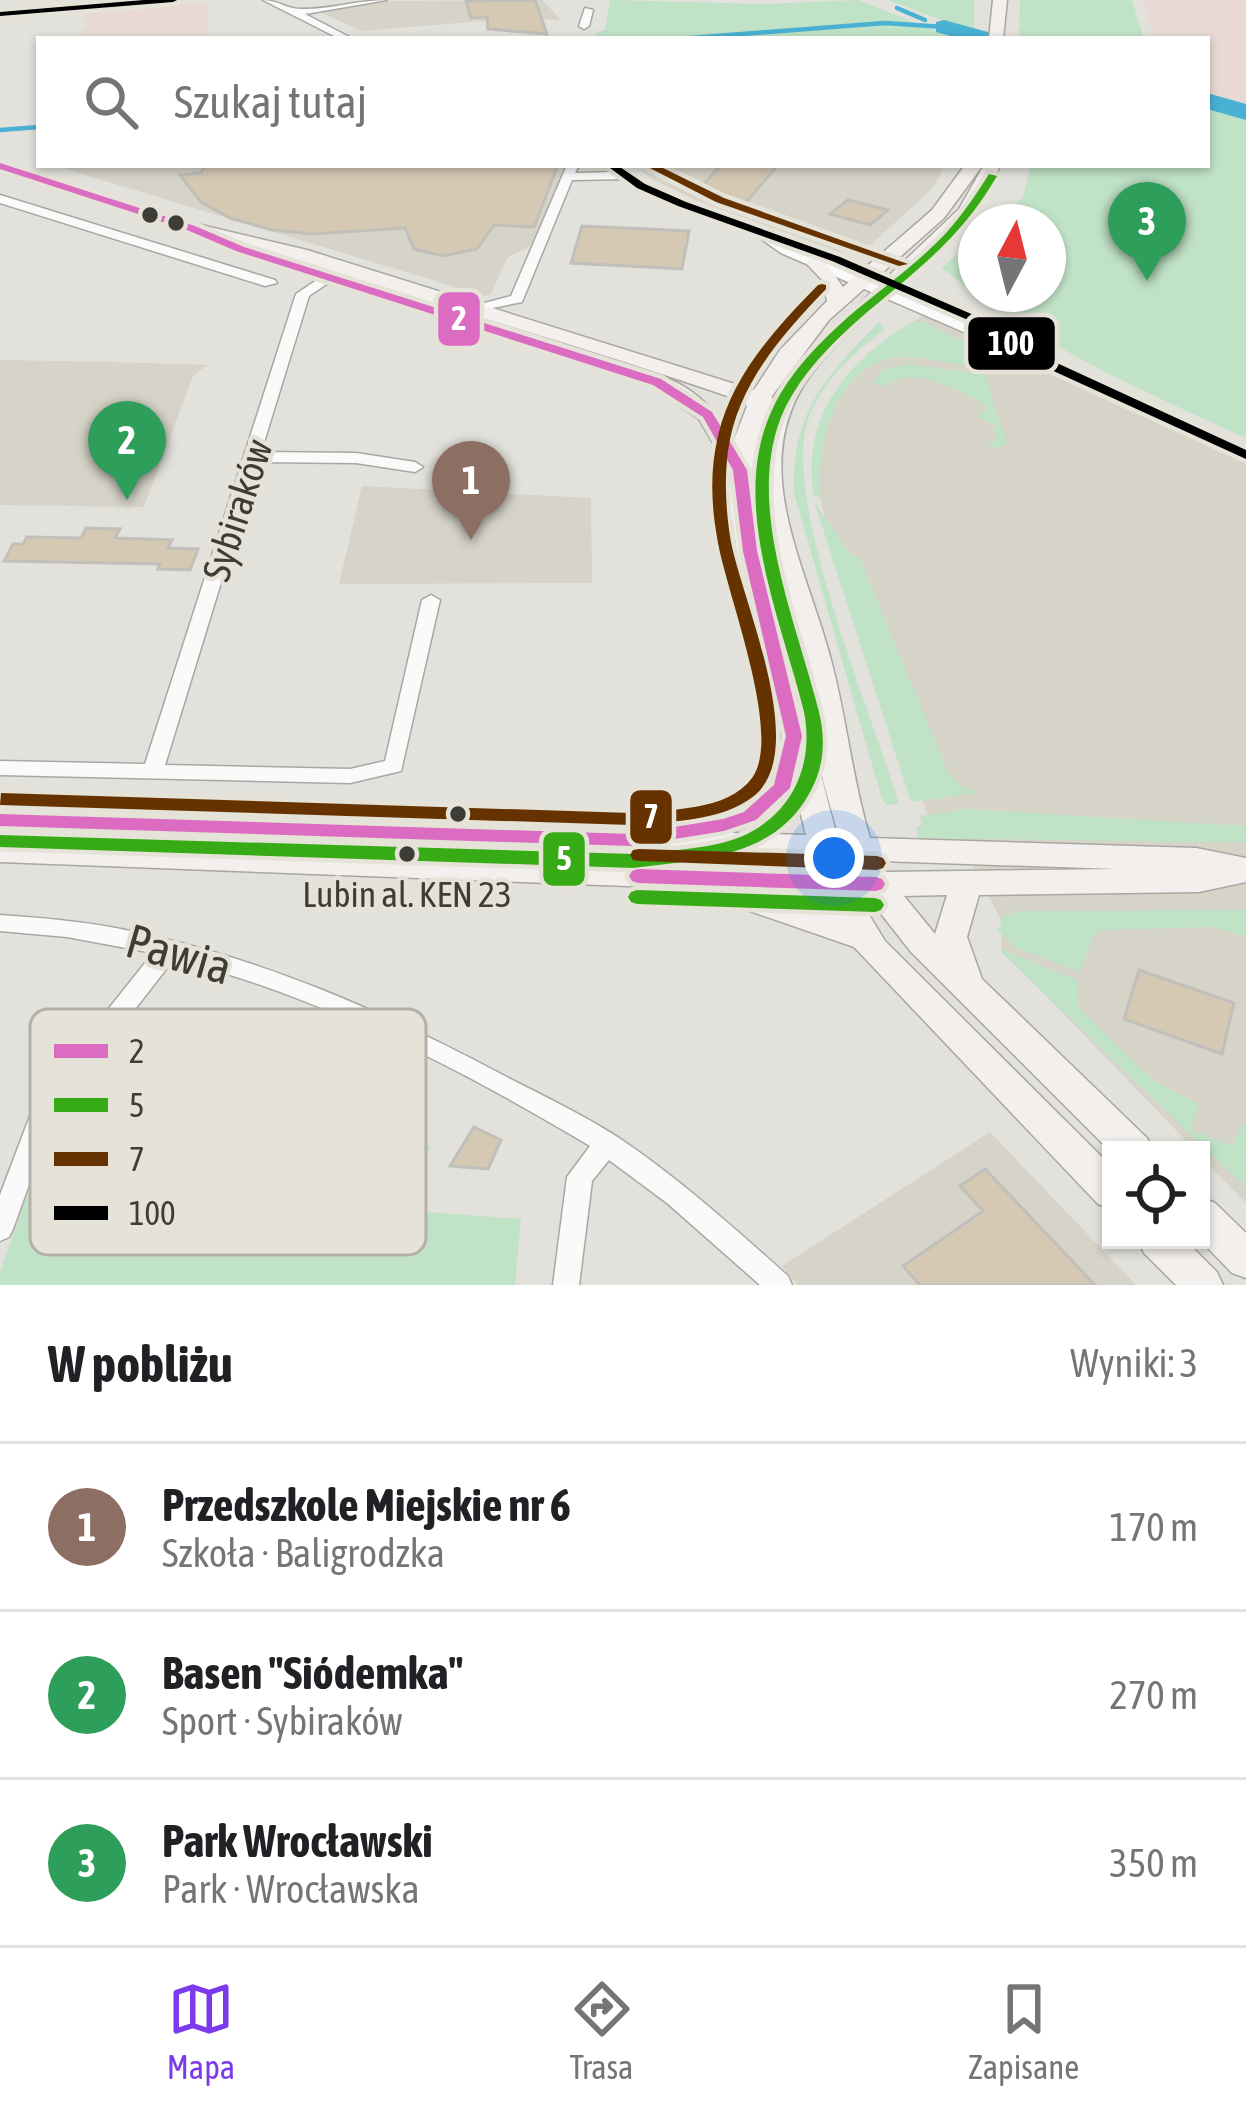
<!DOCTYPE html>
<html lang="pl">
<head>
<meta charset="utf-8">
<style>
  body { margin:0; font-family:"Asap Condensed",sans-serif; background:#f6f6f6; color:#202124 }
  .controls { position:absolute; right:36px; bottom:36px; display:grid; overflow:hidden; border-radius:0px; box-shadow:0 3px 9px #0004 }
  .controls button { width:108px; height:108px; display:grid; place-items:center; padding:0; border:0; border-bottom:3px solid #e0e0e0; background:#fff; color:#202124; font:60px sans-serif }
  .compass { position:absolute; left:958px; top:204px; width:108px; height:108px; border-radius:50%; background:#fff; box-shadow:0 3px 9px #0004; rotate:7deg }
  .you { position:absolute; left:834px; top:858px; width:42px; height:42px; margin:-30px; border:9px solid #fff; border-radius:50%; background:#1a73e8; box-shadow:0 0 0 18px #1a73e833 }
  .badge { display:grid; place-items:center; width:78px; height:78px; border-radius:50%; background:#7c3aed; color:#fff; font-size:39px; font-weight:700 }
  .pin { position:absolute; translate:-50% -99px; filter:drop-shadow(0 3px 6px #0008) }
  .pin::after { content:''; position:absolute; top:63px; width:42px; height:36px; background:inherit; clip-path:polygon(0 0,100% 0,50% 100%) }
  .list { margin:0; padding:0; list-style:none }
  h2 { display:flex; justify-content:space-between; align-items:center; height:156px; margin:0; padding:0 48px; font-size:51px }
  h2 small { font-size:39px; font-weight:400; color:#757577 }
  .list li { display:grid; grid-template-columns:78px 1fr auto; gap:36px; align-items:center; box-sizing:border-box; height:168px; padding:0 48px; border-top:3px solid #e0e0e0 }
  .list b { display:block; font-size:45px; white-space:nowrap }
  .list p { margin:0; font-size:39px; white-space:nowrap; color:#757577 }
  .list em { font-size:39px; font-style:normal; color:#757577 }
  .icon { flex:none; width:66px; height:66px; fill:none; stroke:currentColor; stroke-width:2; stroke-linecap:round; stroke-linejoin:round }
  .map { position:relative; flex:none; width:1246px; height:1285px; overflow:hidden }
  .search { position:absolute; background:#fff; box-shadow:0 3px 9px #0004; left:36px; right:36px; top:36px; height:132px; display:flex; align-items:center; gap:30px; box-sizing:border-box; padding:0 42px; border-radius:0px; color:#757577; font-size:45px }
  .sheet { height:660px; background:#fff }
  nav { display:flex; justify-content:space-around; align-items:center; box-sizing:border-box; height:168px; border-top:3px solid #e0e0e0; background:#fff; font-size:33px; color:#757577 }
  nav a { display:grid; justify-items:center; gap:6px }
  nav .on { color:#7c3aed }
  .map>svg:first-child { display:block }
  .built { fill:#d6d4c8 }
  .industrial { fill:#e8d9d5 }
  .green { fill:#c0e2c6 }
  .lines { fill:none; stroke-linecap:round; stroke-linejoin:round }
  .stream { stroke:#49b1d3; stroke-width:4.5 }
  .river { fill:#49b1d3; fill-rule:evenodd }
  .building { fill:#d5c9b4; stroke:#c0bfba; stroke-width:3 }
  .street-casing { stroke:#a8a7a2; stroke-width:3 }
  .secondary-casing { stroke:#a8a7a2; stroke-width:3 }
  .street { fill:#fbfafa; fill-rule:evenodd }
  .secondary { fill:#f3efec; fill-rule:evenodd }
  .bus-1-casing { stroke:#e5e3d8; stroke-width:9 }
  .bus-2-casing { stroke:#e5e3d8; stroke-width:9 }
  .bus-3-casing { stroke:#e5e3d8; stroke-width:9 }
  .bus-4-casing { stroke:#e5e3d8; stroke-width:9 }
  .bus-1 { fill:#db6cc1; fill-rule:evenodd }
  .bus-2 { fill:#37ab16; fill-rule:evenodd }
  .bus-3 { fill:#630; fill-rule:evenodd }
  .bus-4 { fill:#000; fill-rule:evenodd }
  .bus-dot { fill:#3d3c37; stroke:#e5e3d8; stroke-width:4.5 }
  .labels { text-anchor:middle; stroke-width:9; stroke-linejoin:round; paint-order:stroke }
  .bus-label { font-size:36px; fill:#3d3c37; stroke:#e5e3d8 }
  .street-label { font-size:39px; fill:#3d3c37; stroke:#e5e3d8 }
  .near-street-label { font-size:48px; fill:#3d3c37; stroke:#e5e3d8 }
  .key { fill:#e5e3d8; stroke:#b3b1a8; stroke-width:3 }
  .key-label { font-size:33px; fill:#3d3c37 }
  .line-badge { stroke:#e5e3d8; stroke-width:4.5 }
  .badge-label { font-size:33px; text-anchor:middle; font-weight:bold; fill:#fff }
</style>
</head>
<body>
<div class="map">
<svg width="1246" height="1285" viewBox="0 0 1246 1285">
  <rect width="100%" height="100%" fill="#e2e1db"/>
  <g class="built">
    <polygon points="542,0 561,20 507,19 361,31 320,12 393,1"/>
    <polygon points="52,165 566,165 534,244 507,258 491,294 485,296"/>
    <polygon points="647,165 945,165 933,188 865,250 838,252 695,200 652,179 642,171"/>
    <polygon points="925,314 1246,463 1246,1203 1201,1157 1201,1150 1195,1150 1002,950 1001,920 957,835 934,833 831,544 814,471 823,418 869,352"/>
    <polygon points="0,360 115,362 207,365 193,376 144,507 0,505"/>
    <polygon points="362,486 591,498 592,583 339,584"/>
    <polygon points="990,1132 1136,1285 798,1285 782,1266"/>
  </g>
  <g class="industrial">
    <polygon points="1143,0 1246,0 1246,104 1207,93 1207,39 1155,39"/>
    <polygon points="207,3 208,39 82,39 86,12"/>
  </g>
  <g class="green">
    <polygon points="610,0 766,4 858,0 956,39 595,39 596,33 605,30"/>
    <polygon points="888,0 974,0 974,32"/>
    <polygon points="1020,0 1132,0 1144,39 1033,39 1019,35"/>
    <path d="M1207 108 1246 119V438C1141 390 1031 342 942 268L976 235V294H1048V222H995L1023 197 1031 165H1207Z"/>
    <path d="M879 322 885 329C854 352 821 382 808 420 781 501 873 716 899 804L887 805 882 799 794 493C792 412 825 377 879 322Z"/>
    <path d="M912 322H922L982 350 987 356 984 366C956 367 928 356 900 357 836 361 815 447 821 498L814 496C801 416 847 361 912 322Z"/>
    <path d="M907 364 985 375 1007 443 997 448 987 445 999 436 993 431 997 426 977 416 988 409C986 402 938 379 921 378 906 376 895 380 882 386L874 383 883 370Z"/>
    <polygon points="814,501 850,554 860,558 948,773 964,788 980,793 911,802"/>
    <polygon points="967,809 1246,826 1246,843 918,838 916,827 922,825 920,816"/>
    <polygon points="1246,910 1246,937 1214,927 1101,930 1093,936 1080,972 1015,947 998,931 1003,916 1018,911"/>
    <polygon points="1004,950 1077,980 1077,1006 1153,1080 1198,1104 1191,1130 1233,1146 1240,1125 1246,1124 1246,1188 1000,951"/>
    <polygon points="119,1039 385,1160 403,1134 431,1146 422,1159 413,1211 521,1219 515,1285 0,1285 0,1272 53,1120"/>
  </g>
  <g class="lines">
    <g class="stream">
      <polyline points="897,8 925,20"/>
      <polyline points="678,39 885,23 944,27"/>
      <polyline points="0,130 39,127"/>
    </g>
    <g class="river">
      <polygon points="944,20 995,34 999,39 961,39 936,32 936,22"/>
      <polygon points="1207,93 1246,104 1246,120 1207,109"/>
    </g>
  </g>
  <g class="building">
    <polygon points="535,0 547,34 488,29 487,17 471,18 466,1"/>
    <polygon points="205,165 558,165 534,227 494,225 477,249 443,256 414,249 405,228 313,234 272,230 230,218 201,202 180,175 201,173"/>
    <polygon points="721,165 778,165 746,202 707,196 714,189 701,187"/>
    <polygon points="848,200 888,210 870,225 830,214"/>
    <polygon points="582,226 689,231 682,269 571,263"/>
    <polygon points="86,528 120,529 115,538 172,540 168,548 198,549 190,570 158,569 160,564 4,561 13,544 23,544 27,537 81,538"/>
    <polygon points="1139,970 1234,1003 1222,1054 1124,1019"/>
    <polygon points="474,1127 501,1140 488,1169 450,1166"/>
    <polygon points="985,1169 1095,1285 920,1285 903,1266 983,1211 960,1186"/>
  </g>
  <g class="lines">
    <defs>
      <g id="street">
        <path d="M263 0C277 0 287 9 300 9 328 10 358 0 387 0L305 14 353 39H340Z"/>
        <polygon points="585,8 593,10 589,26 584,29 579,26"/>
        <polygon points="567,165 579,165 575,173 614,172 605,165 619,165 657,189 774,234 791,247 1034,352 1246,449 1246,460 1024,358 781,253 757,236 649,195 624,179 572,180 522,302 473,312 473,306 511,296"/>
        <polygon points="0,195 275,280 277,283 265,286 0,203"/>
        <polygon points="342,263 348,267 347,270 309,296 261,452 356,453 415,462 423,467 415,472 356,463 258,462 165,765 350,769 385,761 422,600 431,595 440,600 401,771 350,783 0,775 0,761 145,764 296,294"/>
        <polygon points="858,264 1002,328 1004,331 997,335 992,334 853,271 853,265"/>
        <path d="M0 915C45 918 91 922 135 932 263 959 384 1012 499 1073 539 1094 581 1113 619 1138 680 1179 734 1228 788 1276L792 1285H760L667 1203 609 1160 592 1181 579 1285H553L567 1177 590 1146C461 1069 321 996 174 959L55 1112 13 1229 9 1237 0 1241V1195L36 1100 153 953 67 937 0 931Z"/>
      </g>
      <g id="secondary">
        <polygon points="120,0 180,0 173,4 0,18 0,10"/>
        <polygon points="993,0 1007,0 1003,39 989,39"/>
        <path d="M0 161 197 224 307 250 754 390 780 350 827 301 822 280 806 263 809 259H823L843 287 932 210 965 165H983L944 218 829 320 772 396 774 406 794 366 959 209 984 165H1000C965 253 868 300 812 373 744 463 807 566 831 660 847 719 852 779 870 838L1196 848 1246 858V882L1199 892 979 895 967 937 982 979 1147 1138 1153 1150 1111 1152 911 952 867 896 857 895 885 941 1111 1166V1209L1098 1204 854 947 712 898 707 889 0 862V838L814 870 811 859 0 831V809L676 831 680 822 726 812 752 799 769 779 782 736 737 551 729 499 730 472 699 419 646 382 649 377C683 373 719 414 734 440L747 406 739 400C495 316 245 252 0 172ZM764 419 756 471 761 516 804 661 823 781 839 837 837 836C821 776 806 716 790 656 770 579 738 498 764 419ZM794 787 806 835 731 833 773 814ZM843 860H848L854 871H846ZM880 861 1116 869 886 872ZM768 892 824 894 836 915ZM947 895 935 934 904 896Z"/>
        <polygon points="1201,1197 1215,1203 1246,1233 1246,1278 1232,1273 1200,1240"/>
        <polygon points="1138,1240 1185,1240 1217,1272 1223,1285 1176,1285 1144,1253"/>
      </g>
    </defs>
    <use href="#street" class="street-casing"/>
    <use href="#secondary" class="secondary-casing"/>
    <use href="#street" class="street"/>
    <use href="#secondary" class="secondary"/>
    <defs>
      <g id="bus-1">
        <polygon points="0,163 195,226 244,247 661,379 712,412 747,470 757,551 802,736 790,788 756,820 724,831 632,846 0,826 0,814 632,834 723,819 744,812 774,785 786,736 743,551 733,470 703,417 653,385 236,251 187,230 0,169"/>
        <polygon points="638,869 876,877 882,879 885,884 882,889 876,891 638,883 632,881 629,876 632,871"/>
      </g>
      <g id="bus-2">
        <path d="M989 174 997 176C958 243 913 272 857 321 829 346 803 373 786 406 741 498 796 619 819 712 826 741 824 768 809 794 773 859 698 859 633 868L0 847V835L633 854C667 850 703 850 735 839 790 819 815 767 804 712 781 619 728 501 773 408 790 372 819 343 848 317 881 289 916 265 946 233 962 215 976 195 989 174Z"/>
        <polygon points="637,890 875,898 881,900 884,905 881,910 875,912 637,904 631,902 628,897 631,892"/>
      </g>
      <g id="bus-3">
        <polygon points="644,165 657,165 724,198 908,264 899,266 716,202"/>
        <path d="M822 284 826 285V289C782 335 737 385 728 451 724 481 726 513 731 542 743 603 810 750 754 796 721 822 671 821 631 825L0 805 1 793 631 813C668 809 727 812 752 778 784 734 725 591 717 537 711 504 710 469 718 436 732 375 776 328 818 285Z"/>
        <polygon points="639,849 877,856 883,858 886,863 883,868 877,870 639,861 633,860 630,855 633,850"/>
      </g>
      <g id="bus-4">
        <polygon points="144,0 177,0 173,2 0,16 0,12"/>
        <polygon points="606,165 617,165 645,184 686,202 840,257 976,316 1033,352 1246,450 1246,459 1025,358 968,320 832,261 678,206 637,188"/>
      </g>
    </defs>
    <use href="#bus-1" class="bus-1-casing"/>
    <use href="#bus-2" class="bus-2-casing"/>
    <use href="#bus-3" class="bus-3-casing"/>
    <use href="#bus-4" class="bus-4-casing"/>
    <use href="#bus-1" class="bus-1"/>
    <use href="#bus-2" class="bus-2"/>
    <use href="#bus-3" class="bus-3"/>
    <use href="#bus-4" class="bus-4"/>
  </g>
  <g class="bus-dot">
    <circle cx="150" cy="215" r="10"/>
    <circle cx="176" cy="223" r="10"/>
    <circle cx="458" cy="814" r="10"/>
    <circle cx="407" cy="854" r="10"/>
  </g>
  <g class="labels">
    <g class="bus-label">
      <text x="407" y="907">Lubin al. KEN 23</text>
    </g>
    <g class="street-label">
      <text transform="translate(237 510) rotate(-72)" y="14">Sybiraków</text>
    </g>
    <g class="near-street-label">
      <text transform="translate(179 954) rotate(16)" y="17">Pawia</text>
    </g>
  </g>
  <rect x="30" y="1009" width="396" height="246" rx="18" class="key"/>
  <rect x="54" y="1044" width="54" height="14" fill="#db6cc1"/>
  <rect x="54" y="1098" width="54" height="14" fill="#37ab16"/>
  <rect x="54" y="1152" width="54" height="14" fill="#630"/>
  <rect x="54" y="1206" width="54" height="14" fill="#000"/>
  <g class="key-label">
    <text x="129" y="1063">2</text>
    <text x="129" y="1117">5</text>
    <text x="129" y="1171">7</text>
    <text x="129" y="1225">100</text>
  </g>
  <g class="line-badge">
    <rect x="436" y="290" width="46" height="58" rx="12" fill="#db6cc1"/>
    <rect x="966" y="315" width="91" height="57" rx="12" fill="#000"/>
    <rect x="628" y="788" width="46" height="58" rx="12" fill="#630"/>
    <rect x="541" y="830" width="46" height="58" rx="12" fill="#37ab16"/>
  </g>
  <g class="badge-label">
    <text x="459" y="330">2</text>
    <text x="1011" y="355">100</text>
    <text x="651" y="828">7</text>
    <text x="564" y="870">5</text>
  </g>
</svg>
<div class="controls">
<button><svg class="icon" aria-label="locate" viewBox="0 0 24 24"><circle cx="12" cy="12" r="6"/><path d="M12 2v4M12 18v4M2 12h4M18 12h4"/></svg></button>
</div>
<svg class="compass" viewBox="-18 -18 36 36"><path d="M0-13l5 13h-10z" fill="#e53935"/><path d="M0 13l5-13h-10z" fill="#757577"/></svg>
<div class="you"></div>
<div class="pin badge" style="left:471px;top:540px;background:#8d6e63">1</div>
<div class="pin badge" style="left:127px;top:500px;background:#2e9e5b">2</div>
<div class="pin badge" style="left:1147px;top:281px;background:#2e9e5b">3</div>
<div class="search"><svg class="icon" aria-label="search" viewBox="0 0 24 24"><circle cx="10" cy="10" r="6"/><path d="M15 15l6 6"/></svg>Szukaj tutaj</div>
</div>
<section class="sheet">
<h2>W pobliżu<small>Wyniki: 3</small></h2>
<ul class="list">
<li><span class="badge" style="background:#8d6e63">1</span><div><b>Przedszkole Miejskie nr 6</b><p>Szkoła · Baligrodzka</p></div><em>170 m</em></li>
<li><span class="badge" style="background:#2e9e5b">2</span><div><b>Basen &quot;Siódemka&quot;</b><p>Sport · Sybiraków</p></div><em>270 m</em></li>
<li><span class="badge" style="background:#2e9e5b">3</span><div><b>Park Wrocławski</b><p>Park · Wrocławska</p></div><em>350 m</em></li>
</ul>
</section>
<nav>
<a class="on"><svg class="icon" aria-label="map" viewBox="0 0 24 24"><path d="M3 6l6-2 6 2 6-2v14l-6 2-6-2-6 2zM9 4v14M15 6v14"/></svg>Mapa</a>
<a><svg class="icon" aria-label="directions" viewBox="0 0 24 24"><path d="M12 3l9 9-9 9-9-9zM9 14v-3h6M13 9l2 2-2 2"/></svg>Trasa</a>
<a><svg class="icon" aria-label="saved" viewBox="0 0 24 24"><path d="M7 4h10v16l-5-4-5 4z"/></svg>Zapisane</a>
</nav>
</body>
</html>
